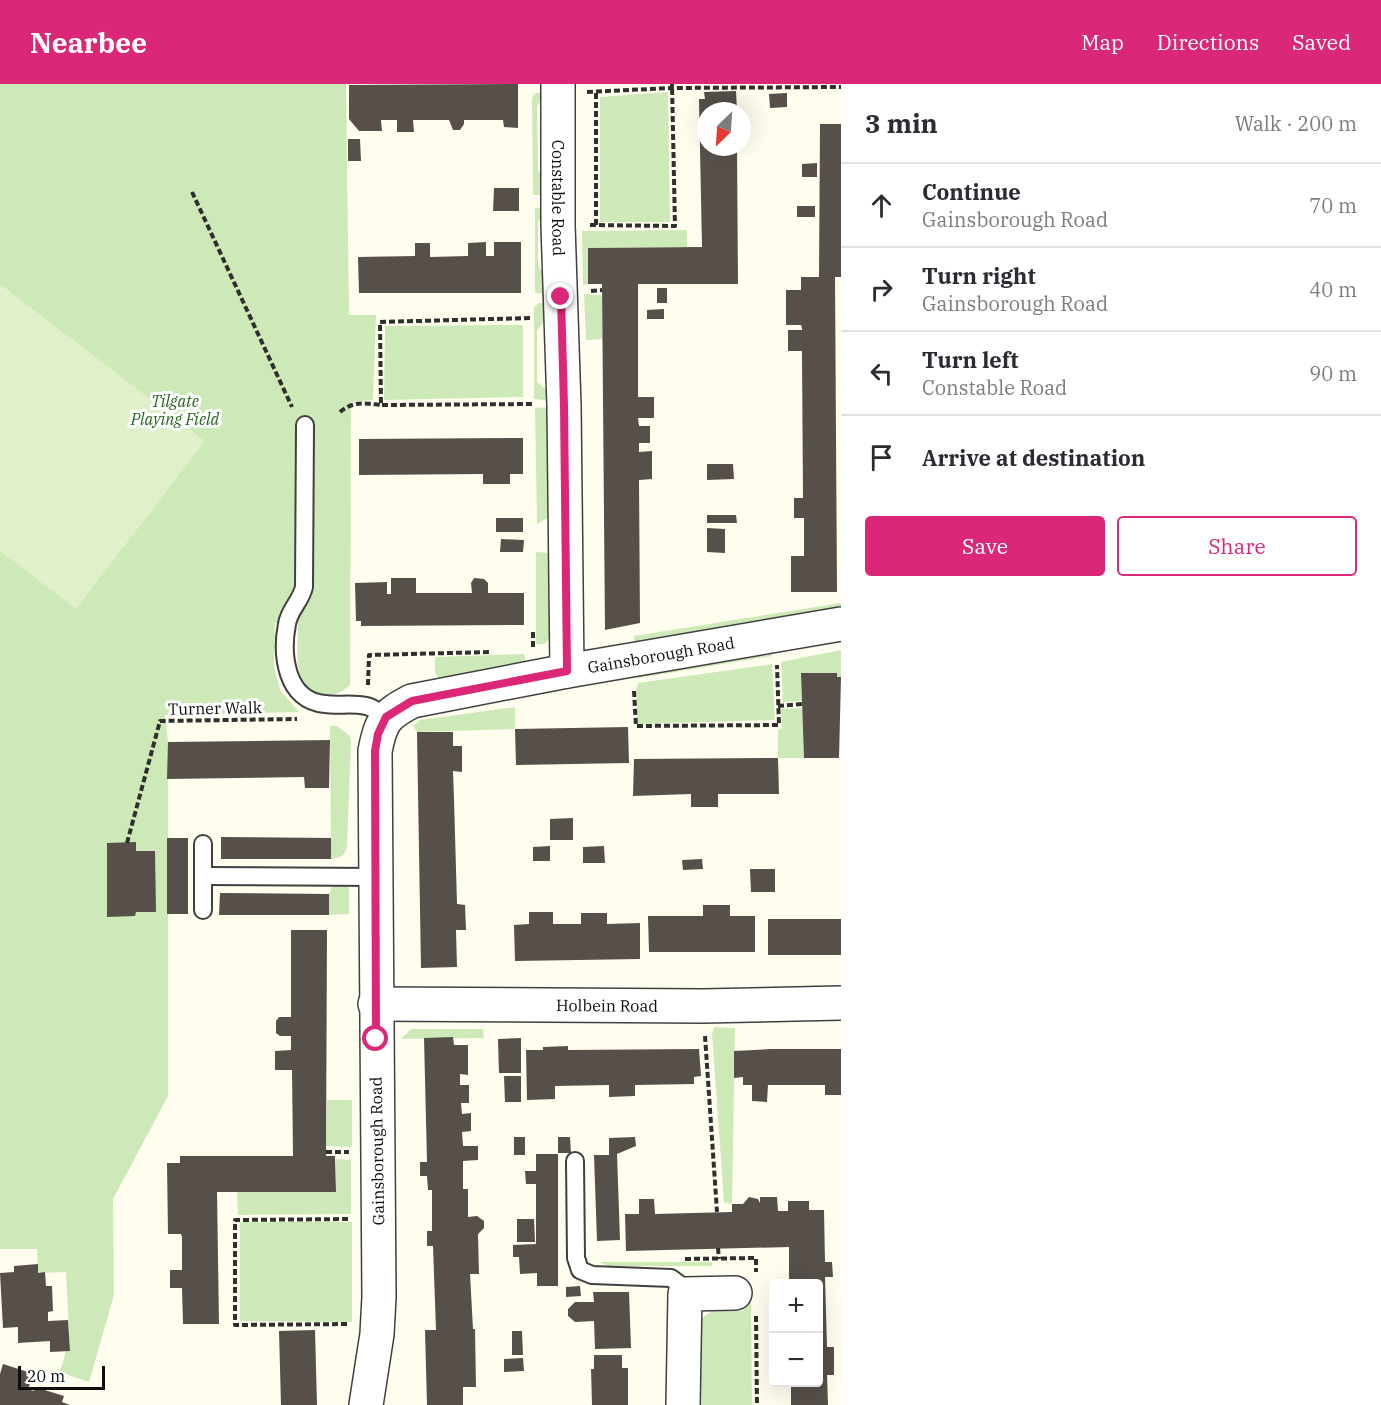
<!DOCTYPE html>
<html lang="en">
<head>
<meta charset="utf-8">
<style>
  body { margin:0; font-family:"IBM Plex Serif",serif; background:#f7f7f7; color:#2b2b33 }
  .controls { position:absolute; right:18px; bottom:18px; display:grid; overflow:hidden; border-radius:6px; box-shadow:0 6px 24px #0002 }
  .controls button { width:54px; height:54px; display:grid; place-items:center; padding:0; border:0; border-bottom:2px solid #e1e1e2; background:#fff; color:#2b2b33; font:30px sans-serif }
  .compass { position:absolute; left:697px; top:18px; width:54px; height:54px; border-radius:50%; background:#fff; box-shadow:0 6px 24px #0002; rotate:205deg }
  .scale { position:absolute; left:18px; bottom:15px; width:87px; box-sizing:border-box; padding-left:6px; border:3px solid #0d0d0d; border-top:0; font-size:16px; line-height:21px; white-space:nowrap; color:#0d0d0d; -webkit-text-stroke:4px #fff; paint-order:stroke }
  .stop { position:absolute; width:18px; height:18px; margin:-14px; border:4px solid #db2777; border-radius:50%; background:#fff }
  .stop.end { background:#db2777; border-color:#fff; box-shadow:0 2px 6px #0008 }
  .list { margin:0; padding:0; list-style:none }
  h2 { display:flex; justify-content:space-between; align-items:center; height:78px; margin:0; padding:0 24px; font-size:26px }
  h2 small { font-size:20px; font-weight:400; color:#7c7c81 }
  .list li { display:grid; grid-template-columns:39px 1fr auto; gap:18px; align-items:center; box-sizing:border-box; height:84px; padding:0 24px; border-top:2px solid #e1e1e2 }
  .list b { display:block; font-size:22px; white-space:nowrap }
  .list p { margin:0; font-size:20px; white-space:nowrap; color:#7c7c81 }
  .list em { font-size:20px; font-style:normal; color:#7c7c81 }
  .actions { display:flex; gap:12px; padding:18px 24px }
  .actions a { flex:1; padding:14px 0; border:2px solid #db2777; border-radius:6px; text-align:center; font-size:21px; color:#db2777 }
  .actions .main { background:#db2777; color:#fff }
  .icon { flex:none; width:33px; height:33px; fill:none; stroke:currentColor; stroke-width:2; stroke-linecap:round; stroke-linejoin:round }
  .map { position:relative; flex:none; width:841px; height:1321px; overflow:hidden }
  header { display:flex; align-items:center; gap:36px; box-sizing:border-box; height:84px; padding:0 30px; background:#db2777; color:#fff }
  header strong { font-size:28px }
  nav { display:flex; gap:33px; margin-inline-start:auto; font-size:21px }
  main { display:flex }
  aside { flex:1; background:#fff }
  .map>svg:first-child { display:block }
  .green { fill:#cee9b8 }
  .pitch { fill:#e0f0ca }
  .building { fill:#564f4a }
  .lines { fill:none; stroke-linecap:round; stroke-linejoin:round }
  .lane-casing { stroke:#404040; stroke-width:20 }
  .street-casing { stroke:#404040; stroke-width:36 }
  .path { stroke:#2f2f2f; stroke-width:4; stroke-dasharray:6 3; stroke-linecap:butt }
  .lane { stroke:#fff; stroke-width:16 }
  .street { stroke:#fff; stroke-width:33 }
  .route { stroke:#db2777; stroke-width:8 }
  .labels { text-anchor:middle; stroke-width:6; stroke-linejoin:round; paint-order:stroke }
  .street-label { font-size:16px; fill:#0d0d0d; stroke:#fff }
  .park-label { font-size:16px; font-style:italic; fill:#28651e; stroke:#fff }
</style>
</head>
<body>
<header>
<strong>Nearbee</strong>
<nav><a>Map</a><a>Directions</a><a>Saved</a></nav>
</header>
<main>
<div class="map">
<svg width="841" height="1321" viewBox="0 0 841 1321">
  <rect width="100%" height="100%" fill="#fffdee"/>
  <g class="green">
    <path d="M0 0H346L349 231H376L373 316 351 318 350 601C342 608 335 612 325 610 290 605 298 566 298 540L275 539 274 582 280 606 299 628 165 631 168 658V1012L113 1115 114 1211 89 1298 60 1288 66 1267 70 1266 66 1188 38 1189 37 1165H0Z"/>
    <polygon points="668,8 670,138 600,138 600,13"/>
    <polygon points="536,9 547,9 537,22 538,86 548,102 547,111 533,111 532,17 533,12"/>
    <polygon points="535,124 549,124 538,138 538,182 549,197 548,210 535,209"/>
    <polygon points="687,146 687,163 589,164 588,200 583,201 582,147"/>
    <polygon points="584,210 602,211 602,255 586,256"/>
    <polygon points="539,219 547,219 547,233 537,247 537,298 551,310 552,317 534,315 534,223"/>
    <polygon points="523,241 523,313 384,316 385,242"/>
    <polygon points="551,323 549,433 537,440 535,324"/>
    <path d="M536 468 550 469 553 551C548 557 545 562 536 560Z"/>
    <polygon points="841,519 841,527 635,566 634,552"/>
    <polygon points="841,566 841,593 837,593 836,589 801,589 802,617 783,618 781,578"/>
    <polygon points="770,567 772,572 638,594 637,590"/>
    <polygon points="524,570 526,578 521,585 440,596 435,589 435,573"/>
    <polygon points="772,580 775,636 638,640 636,606 638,599"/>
    <polygon points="515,623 515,645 417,648 413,642 420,636"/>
    <polygon points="802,624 804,674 778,674 778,645 782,644 781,625"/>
    <path d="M330 642H337L349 651 351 657 347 762C345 772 340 774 331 775Z"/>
    <polygon points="333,799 345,799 349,804 349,830 329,831 329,810"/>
    <polygon points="714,943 735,944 732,1120 724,1118 712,950"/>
    <polygon points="411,945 483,945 484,954 401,955"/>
    <polygon points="327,1016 352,1016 352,1063 326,1062"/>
    <polygon points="336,1075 351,1076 351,1130 238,1131 237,1108 336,1108"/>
    <polygon points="240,1138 352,1138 352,1238 240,1237"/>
    <polygon points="599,1178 712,1178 712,1182 608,1182"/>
    <path d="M743 1212H751L752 1321H694L700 1238C709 1222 726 1227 743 1227Z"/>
  </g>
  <polygon class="pitch" points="0,200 205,357 76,525 0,467"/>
  <g class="building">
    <polygon points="518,0 518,44 504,43 503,36 464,36 464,40 460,46 453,46 449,36 413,36 414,48 397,48 397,36 381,36 382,47 359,47 349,35 349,1"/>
    <polygon points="736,7 737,27 706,27 706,63 737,63 738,200 638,200 638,313 654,313 654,334 638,334 639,342 650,342 650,359 639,359 639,368 652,367 652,395 639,396 640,539 605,546 602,200 588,200 588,164 702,163 699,15 705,15 704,8"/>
    <polygon points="787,9 787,23 770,24 769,10"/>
    <polygon points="820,40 841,40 841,193 835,193 837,508 791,508 791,472 804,472 804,434 794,434 794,414 803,414 802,272 802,267 788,267 788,246 802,246 802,244 801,241 786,241 786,206 801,206 801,193 819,193"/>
    <polygon points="348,55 360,55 361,77 348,77"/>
    <polygon points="817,79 817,93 802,93 802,80"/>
    <polygon points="494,104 519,104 519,127 493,127"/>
    <rect x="797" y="122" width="18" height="11"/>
    <polygon points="486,158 486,172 494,172 494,158 521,158 521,209 359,209 358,173 415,172 415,159 430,159 430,173 468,172 468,159"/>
    <rect x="657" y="204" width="10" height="15"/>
    <polygon points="664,225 664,235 647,235 647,226"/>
    <polygon points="523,354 523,390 510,390 510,400 483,400 483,390 359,391 359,355"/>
    <polygon points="707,380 733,380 734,395 707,396"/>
    <polygon points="707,431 736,431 737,439 707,439"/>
    <rect x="496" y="434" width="27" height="14"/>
    <polygon points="707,444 725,445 725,469 707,468"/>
    <polygon points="501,455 524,456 523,468 500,468"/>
    <polygon points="391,494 416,494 416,509 472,509 471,499 474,494 484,495 488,499 488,509 524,509 524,541 361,542 361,537 356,537 355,499 387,498 387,510 391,510"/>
    <polygon points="801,589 837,589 837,593 841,593 839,674 804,674"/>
    <polygon points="628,643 629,679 516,681 515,645"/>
    <polygon points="417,648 453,648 453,662 462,662 462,688 453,687 454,715 457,820 465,821 466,846 456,846 457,883 421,884"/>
    <polygon points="330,656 329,704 305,704 304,693 167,695 168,658"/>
    <polygon points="778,674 779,710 718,710 718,723 691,723 691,710 633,712 634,675"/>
    <polygon points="573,734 573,756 550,756 550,735"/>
    <polygon points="221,753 331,754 331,775 221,775"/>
    <rect x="167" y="754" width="21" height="76"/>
    <polygon points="136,758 136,767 155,767 156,828 136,828 135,832 107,833 107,759"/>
    <polygon points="550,762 550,777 533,777 533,763"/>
    <polygon points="604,762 605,779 583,779 583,763"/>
    <polygon points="702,775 703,785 683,786 682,776"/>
    <polygon points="750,785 775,785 775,808 751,808"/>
    <polygon points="220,809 329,810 329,831 219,831"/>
    <polygon points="703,821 730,821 730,832 755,832 755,868 649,868 648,832 703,832"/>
    <polygon points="529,828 553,828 553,840 581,840 581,829 607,829 607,840 640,839 640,875 515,877 514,841 529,840"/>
    <rect x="768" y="835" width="73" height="36"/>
    <polygon points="291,846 327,846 326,1072 335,1072 336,1108 217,1108 219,1240 183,1240 182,1204 170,1204 170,1186 182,1186 182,1153 181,1150 168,1150 167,1079 180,1079 180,1072 293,1072 292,986 275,986 275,967 291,966 291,952 280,952 276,949 276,937 279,933 291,933"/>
    <polygon points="453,953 454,961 468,961 468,991 460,990 460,1001 469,1001 469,1019 461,1019 462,1030 471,1029 471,1047 462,1048 463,1062 478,1062 478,1076 463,1077 463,1105 468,1105 468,1133 477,1132 484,1137 484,1144 478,1150 479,1190 470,1190 473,1245 475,1245 476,1303 463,1303 463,1321 427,1321 425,1246 436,1246 433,1162 427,1162 427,1147 432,1147 432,1106 428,1106 427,1092 420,1092 420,1078 427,1078 424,954"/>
    <polygon points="521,954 521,989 499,989 498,955"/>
    <polygon points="568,962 568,966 699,965 701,992 694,993 694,1000 635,1001 635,1012 609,1013 609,1001 555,1002 555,1015 527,1016 526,966 543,966 543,963"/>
    <polygon points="771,965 841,965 841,1011 825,1011 825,1001 768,1001 767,1018 752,1017 752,1001 743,1001 743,993 734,994 734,967"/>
    <polygon points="504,992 521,992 521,1018 505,1018"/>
    <rect x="514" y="1053" width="11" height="18"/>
    <polygon points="558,1053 570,1053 571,1069 558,1069"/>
    <polygon points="635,1053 636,1062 617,1070 620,1156 597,1157 594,1071 609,1071 609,1054"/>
    <polygon points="536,1070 558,1070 558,1202 537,1202 537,1189 520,1190 519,1173 513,1173 513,1161 536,1160 536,1100 526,1100 525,1087 536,1087"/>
    <polygon points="749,1113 758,1115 760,1119 760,1113 777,1113 778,1127 788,1127 788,1117 809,1117 809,1126 824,1126 825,1178 832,1178 833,1193 825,1193 827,1263 834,1263 834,1291 827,1291 828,1321 791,1321 791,1299 819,1299 819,1200 789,1200 789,1163 626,1167 625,1130 639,1130 639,1115 654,1115 655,1130 732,1128 732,1120 743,1120"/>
    <polygon points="517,1135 534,1135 535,1158 517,1158"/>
    <polygon points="38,1180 38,1189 45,1188 46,1202 52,1202 53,1227 48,1228 48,1237 68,1236 70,1267 50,1268 50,1257 18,1259 18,1243 3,1244 0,1189 14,1188 14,1182"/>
    <polygon points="580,1202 581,1212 566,1213 566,1203"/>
    <polygon points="593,1208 629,1208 631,1264 595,1265 594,1237 575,1238 568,1232 568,1225 575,1218 594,1218"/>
    <polygon points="315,1246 317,1321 281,1321 279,1247"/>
    <polygon points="512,1247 522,1247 523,1271 512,1271"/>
    <polygon points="594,1271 622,1271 622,1284 628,1284 628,1321 592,1321 591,1285 594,1285"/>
    <polygon points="523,1274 524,1287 504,1288 504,1275"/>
    <polygon points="3,1280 28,1288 26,1292 32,1294 28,1305 34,1307 35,1303 64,1312 62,1318 70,1321 0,1321 0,1290"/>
  </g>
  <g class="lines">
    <defs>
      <g id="lane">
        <path d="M305 341 304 503C301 517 289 526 287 540 281 571 286 617 325 620 338 622 353 619 366 622 373 623 380 629 386 633"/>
        <polyline points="203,792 376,793"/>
        <polyline points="203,826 203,760"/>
        <polyline points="575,1077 576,1174 580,1186 592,1191 671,1194 683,1203 685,1210"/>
      </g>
      <g id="street">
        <path id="s1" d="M558 0V141L564 322 567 587"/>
        <path id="s2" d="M375 920 703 922 841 919"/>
        <path id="s3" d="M366 1321 377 1250 379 1213 375 667C381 637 385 631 412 617L567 587 841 540"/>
        <polyline points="683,1321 685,1210 735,1209"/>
      </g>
    </defs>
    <use href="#lane" class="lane-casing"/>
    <use href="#street" class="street-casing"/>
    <g class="path">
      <polyline points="587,8 671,4 841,3"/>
      <polyline points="596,9 596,141"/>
      <polyline points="192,108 292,323"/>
      <polyline points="590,141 675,142 672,0"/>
      <polyline points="591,207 602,206"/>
      <polyline points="530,234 380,238 381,321 534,320"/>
      <path d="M340 328C353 317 364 319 381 321"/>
      <polyline points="533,563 533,547"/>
      <polyline points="368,601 369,571 491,568"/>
      <polyline points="634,607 636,642 779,641 777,581"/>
      <polyline points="778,622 802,620"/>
      <polyline points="127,759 160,637 297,635"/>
      <polyline points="705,952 717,1128"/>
      <polyline points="326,1068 349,1068"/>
      <polyline points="718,1164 719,1175"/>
      <polyline points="685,1175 756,1174 756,1188"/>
      <polyline points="756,1232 757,1321"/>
      <polyline points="347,1240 235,1241 235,1136 349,1135"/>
    </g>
    <use href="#lane" class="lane"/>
    <use href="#street" class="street"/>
  </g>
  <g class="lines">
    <polyline class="route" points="376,955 375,667 378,650 386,633 412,617 567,587 564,322 561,213"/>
  </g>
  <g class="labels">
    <g class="street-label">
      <text dy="6" stroke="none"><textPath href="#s1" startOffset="114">Constable Road</textPath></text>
      <text dy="6" stroke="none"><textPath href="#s3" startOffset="974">Gainsborough Road</textPath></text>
      <text transform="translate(215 624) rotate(-1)" y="6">Turner Walk</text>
      <text dy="6" stroke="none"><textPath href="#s2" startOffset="232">Holbein Road</textPath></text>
      <text transform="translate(377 1067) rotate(-91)" y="6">Gainsborough Road</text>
    </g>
    <g class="park-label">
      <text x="175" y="323">Tilgate<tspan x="175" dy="18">Playing Field</tspan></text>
    </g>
  </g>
</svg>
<div class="controls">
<button>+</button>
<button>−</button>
</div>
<svg class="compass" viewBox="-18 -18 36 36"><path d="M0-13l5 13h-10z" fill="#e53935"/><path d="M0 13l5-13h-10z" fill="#7c7c81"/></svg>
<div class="scale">20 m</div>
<div class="stop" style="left:376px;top:955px"></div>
<div class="stop end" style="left:561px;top:213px"></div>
</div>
<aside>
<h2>3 min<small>Walk · 200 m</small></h2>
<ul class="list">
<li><svg class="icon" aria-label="ahead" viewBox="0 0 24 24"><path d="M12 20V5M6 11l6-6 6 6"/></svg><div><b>Continue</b><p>Gainsborough Road</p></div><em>70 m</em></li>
<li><svg class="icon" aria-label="right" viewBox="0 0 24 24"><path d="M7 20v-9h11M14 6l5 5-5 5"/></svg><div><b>Turn right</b><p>Gainsborough Road</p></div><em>40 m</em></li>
<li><svg class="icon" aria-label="left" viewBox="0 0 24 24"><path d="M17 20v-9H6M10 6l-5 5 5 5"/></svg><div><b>Turn left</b><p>Constable Road</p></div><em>90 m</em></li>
<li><svg class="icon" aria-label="arrive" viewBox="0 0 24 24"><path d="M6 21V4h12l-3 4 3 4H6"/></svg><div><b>Arrive at destination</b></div></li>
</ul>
<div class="actions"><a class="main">Save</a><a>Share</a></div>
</aside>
</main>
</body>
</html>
